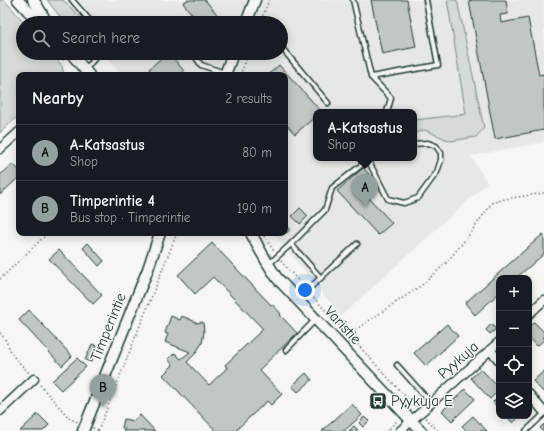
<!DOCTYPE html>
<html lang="en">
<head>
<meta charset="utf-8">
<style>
  body { margin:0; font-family:"Comic Neue",sans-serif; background:#242831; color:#f1f3f6 }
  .controls { position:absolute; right:12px; bottom:12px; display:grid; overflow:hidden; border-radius:8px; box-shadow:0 2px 10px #0003 }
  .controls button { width:36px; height:36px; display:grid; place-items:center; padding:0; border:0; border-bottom:1px solid #363941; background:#171b24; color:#f1f3f6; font:20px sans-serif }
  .you { position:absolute; left:305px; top:290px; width:14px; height:14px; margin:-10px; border:3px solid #fff; border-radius:50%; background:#1a73e8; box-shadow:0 0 0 6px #1a73e833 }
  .badge { display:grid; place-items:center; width:26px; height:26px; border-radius:50%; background:#92a19f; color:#111; font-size:13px; font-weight:700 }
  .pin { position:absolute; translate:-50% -33px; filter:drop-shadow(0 1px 2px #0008) }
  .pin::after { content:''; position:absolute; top:21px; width:14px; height:12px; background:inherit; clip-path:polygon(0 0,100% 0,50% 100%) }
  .popup { position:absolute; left:313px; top:109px; width:104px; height:52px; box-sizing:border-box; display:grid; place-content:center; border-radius:8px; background:#171b24; filter:drop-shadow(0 1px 3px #0005); font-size:13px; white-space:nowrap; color:#9ea1a6 }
  .popup b { font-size:15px; color:#f1f3f6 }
  .popup::after { content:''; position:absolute; left:50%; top:100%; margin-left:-8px; border:8px solid transparent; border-top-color:#171b24 }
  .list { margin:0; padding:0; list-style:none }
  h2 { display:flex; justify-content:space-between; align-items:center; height:52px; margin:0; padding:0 16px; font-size:17px }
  h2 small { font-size:13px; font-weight:400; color:#9ea1a6 }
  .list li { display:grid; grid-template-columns:26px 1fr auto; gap:12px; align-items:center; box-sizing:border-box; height:56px; padding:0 16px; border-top:1px solid #363941 }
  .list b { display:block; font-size:15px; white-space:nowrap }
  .list p { margin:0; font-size:13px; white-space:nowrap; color:#9ea1a6 }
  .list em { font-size:13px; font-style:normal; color:#9ea1a6 }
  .icon { flex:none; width:22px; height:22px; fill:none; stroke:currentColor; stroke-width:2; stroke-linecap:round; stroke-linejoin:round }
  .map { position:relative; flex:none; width:544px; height:431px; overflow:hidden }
  .search { position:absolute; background:#171b24; box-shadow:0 2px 10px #0003; left:16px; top:16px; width:272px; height:44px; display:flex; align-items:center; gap:10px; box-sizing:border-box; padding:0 14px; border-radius:22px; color:#9ea1a6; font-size:15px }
  .panel { position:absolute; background:#171b24; box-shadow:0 2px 10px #0003; left:16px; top:72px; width:272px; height:164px; border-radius:8px }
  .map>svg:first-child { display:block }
  .built { fill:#e6e8e4; fill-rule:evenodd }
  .green { fill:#d6dbd6; stroke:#7a8c85 }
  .building { fill:#c1c8c3; stroke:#1f3d34 }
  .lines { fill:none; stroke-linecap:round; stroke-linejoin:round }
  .service-casing { stroke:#1f3d34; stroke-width:7 }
  .minor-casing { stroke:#1f3d34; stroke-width:11 }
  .tertiary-casing { stroke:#1f3d34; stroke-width:13 }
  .path { stroke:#1f3d34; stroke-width:1.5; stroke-dasharray:1 3; stroke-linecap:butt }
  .service { stroke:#f6f6f2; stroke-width:4 }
  .minor { stroke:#f6f6f2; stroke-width:8 }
  .tertiary { stroke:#f6f6f2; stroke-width:10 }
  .labels { text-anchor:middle; stroke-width:3; stroke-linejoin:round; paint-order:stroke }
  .street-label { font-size:15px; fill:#1f3d34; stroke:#f6f6f2 }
  .poi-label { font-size:15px; fill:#1f3d34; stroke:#f6f6f2; text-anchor:start }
</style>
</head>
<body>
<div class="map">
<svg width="544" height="431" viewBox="0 0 544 431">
  <rect width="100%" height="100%" fill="#f6f6f2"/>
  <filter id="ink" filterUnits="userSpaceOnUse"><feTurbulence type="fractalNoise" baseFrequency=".025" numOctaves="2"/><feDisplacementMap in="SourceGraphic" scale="8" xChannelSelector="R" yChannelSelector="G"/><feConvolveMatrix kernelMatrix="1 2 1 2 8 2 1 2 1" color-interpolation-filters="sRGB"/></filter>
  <g filter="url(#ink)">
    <path class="built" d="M51 0H544V142L471 156 487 183 341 316 273 233H285V75H122L102 53H281V23H73ZM316 112H414V158H316Z"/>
    <g class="green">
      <polygon points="0,0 4,0 25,23 23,23 23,53 52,53 62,66 64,75 19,75 19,115 0,133"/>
      <polygon points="47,0 63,0 86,23 65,23"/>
      <polygon points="447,0 457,0 484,128 476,137 450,141 425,130 414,133 414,120 466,114 451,23"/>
    </g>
    <g class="building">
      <polygon points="187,0 205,0 220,18 215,23 199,23 183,3"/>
      <polygon points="371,0 407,0 416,47 382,54"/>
      <polygon points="473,0 506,0 508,14 500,15 501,23 528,18 539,75 544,74 544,130 495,139 469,1"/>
      <polygon points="167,53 169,53 184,71 179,75 154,75 149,69"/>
      <polygon points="279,65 321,111 316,112 316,116 295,134 285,123 285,75 268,75"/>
      <polygon points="13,164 19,170 19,177 0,195 0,175"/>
      <polygon points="363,168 369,174 358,186 392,223 378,235 337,191"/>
      <polygon points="300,208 308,216 300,224 292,216"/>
      <polygon points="285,223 290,229 287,233 285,230"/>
      <polygon points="543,234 544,235 544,254 516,278 499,278 499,293 475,315 465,303"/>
      <polygon points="88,243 104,261 99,266 83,248"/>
      <polygon points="212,243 271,305 272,304 281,314 280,315 297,333 259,370 282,394 271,405 267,401 235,431 216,431 163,375 173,365 168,359 175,353 181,359 190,352 165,342 168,334 165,333 171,316 180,320 182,316 196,322 195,323 203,322 204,332 202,343 195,354 187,362 209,385 227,368 225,365 263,329 213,277 195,294 178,275"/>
      <polygon points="59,250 102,295 93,304 49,259"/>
      <polygon points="29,310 72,356 62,366 19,320"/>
      <polygon points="534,322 544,332 544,340 537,346 529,337 529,327"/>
      <polygon points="447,324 458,336 426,366 414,353"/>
      <polygon points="491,324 496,329 490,334 486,330"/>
      <polygon points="92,344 97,346 91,362 85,360"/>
      <polygon points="77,358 86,367 61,390 52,381"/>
      <polygon points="481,369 499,388 499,390 490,399 471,378"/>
      <polygon points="544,371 544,391 543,392 533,381"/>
      <polygon points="306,373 312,380 298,392 292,386"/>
      <polygon points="465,389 475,399 452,421 442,411"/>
      <polygon points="499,397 499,409 493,402"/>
      <polygon points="352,404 362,415 344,431 322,431"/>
      <polygon points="38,414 49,425 43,431 20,431"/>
      <polygon points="140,415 155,431 123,431 125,429 122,428 124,419 133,421"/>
      <polygon points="473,416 487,431 467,431 462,426"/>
      <polygon points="506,416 520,416 513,423"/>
      <polygon points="364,417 369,421 363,427 359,423"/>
      <polygon points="544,424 544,431 543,431 540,428"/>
      <polygon points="354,426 358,430 349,431"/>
    </g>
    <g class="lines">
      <defs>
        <g id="service">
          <polyline points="72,0 92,23"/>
          <polyline points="353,0 371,77 391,98 387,112"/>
          <polyline points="281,47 328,103"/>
          <polyline points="193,53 201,65 225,73"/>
          <polyline points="85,70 99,53"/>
          <polyline points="371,77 438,65 426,0"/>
          <polyline points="368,160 388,199 404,203 418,198 437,172 441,160 441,153 436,146 428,143 414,144"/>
          <polyline points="291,244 321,278"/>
          <polyline points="268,265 291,244 325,210 332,188 368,160 372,158"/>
          <polyline points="298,299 357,244"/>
          <polyline points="286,350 316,319"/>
          <polyline points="397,365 431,403"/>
          <polyline points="526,431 544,414"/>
        </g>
        <g id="minor">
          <polyline points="0,149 19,132"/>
          <polyline points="529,314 544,300"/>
          <polyline points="490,350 499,360"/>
          <polyline points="529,394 544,412"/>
          <polyline points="0,411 34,379"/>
          <polyline points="400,431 499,342"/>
        </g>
        <g id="tertiary">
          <polyline points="18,0 28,11 43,23"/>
          <polyline points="33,0 38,7 47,23"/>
          <polyline points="246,23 255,0"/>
          <polyline points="71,53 89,75"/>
          <polyline points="225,75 233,53"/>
          <path d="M251 233C259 249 267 263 277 278L421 431"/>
          <polyline points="83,431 148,269 160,233"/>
        </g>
      </defs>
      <use href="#service" class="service-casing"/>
      <use href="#minor" class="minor-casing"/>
      <use href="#tertiary" class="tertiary-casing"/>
      <g class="path">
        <polyline points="260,23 269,0"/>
        <polyline points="58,53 64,61"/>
        <polyline points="240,75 249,53"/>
        <polyline points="264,236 274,251"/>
        <polyline points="281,261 303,286"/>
        <polyline points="0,279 48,233"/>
        <polyline points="311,295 356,343 415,407"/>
        <polyline points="0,333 5,339 13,356 29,373"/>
        <polyline points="349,334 422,285 446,263 466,239 492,203 505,199 544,193"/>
        <polyline points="40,385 70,419 78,422"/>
        <polyline points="410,407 413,405 419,402"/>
        <polyline points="426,418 438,431"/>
        <polyline points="93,428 100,431"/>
        <polyline points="98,431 177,233"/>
        <polyline points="387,431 398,420"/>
      </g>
      <use href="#service" class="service"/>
      <use href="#minor" class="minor"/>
      <use href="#tertiary" class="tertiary"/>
    </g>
  </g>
  <defs>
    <symbol id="bus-square" viewBox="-11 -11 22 22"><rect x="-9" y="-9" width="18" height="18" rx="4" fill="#1f3d34" stroke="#f6f6f2"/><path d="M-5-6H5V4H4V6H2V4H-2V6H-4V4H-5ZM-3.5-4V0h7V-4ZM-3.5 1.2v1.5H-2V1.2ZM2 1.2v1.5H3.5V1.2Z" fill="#fff"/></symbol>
  </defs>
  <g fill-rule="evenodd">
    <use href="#bus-square" x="368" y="391" width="20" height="20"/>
  </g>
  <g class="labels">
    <g class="street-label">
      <text transform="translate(343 325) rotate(47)" y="5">Varistie</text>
      <text transform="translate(108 327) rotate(-68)" y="5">Timperintie</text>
      <text transform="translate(458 360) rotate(-41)" y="5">Pyykuja</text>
    </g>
    <g class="poi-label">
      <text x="391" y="406">Pyykuja E</text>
    </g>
  </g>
</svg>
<div class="controls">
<button>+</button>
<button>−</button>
<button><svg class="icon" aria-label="locate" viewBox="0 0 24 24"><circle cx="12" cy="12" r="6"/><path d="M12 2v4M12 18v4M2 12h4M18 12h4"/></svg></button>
<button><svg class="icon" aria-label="layers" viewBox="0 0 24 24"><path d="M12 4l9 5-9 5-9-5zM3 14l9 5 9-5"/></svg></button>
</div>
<div class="you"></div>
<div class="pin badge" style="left:365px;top:207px">A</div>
<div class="popup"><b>A-Katsastus</b>Shop</div>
<div class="pin badge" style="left:103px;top:407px">B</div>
<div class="search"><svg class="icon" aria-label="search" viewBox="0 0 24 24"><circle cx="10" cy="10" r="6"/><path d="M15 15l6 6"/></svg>Search here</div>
<section class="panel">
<h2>Nearby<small>2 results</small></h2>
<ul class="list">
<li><span class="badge">A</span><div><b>A-Katsastus</b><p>Shop</p></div><em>80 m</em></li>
<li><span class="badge">B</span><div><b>Timperintie 4</b><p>Bus stop · Timperintie</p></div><em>190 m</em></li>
</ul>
</section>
</div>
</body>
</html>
